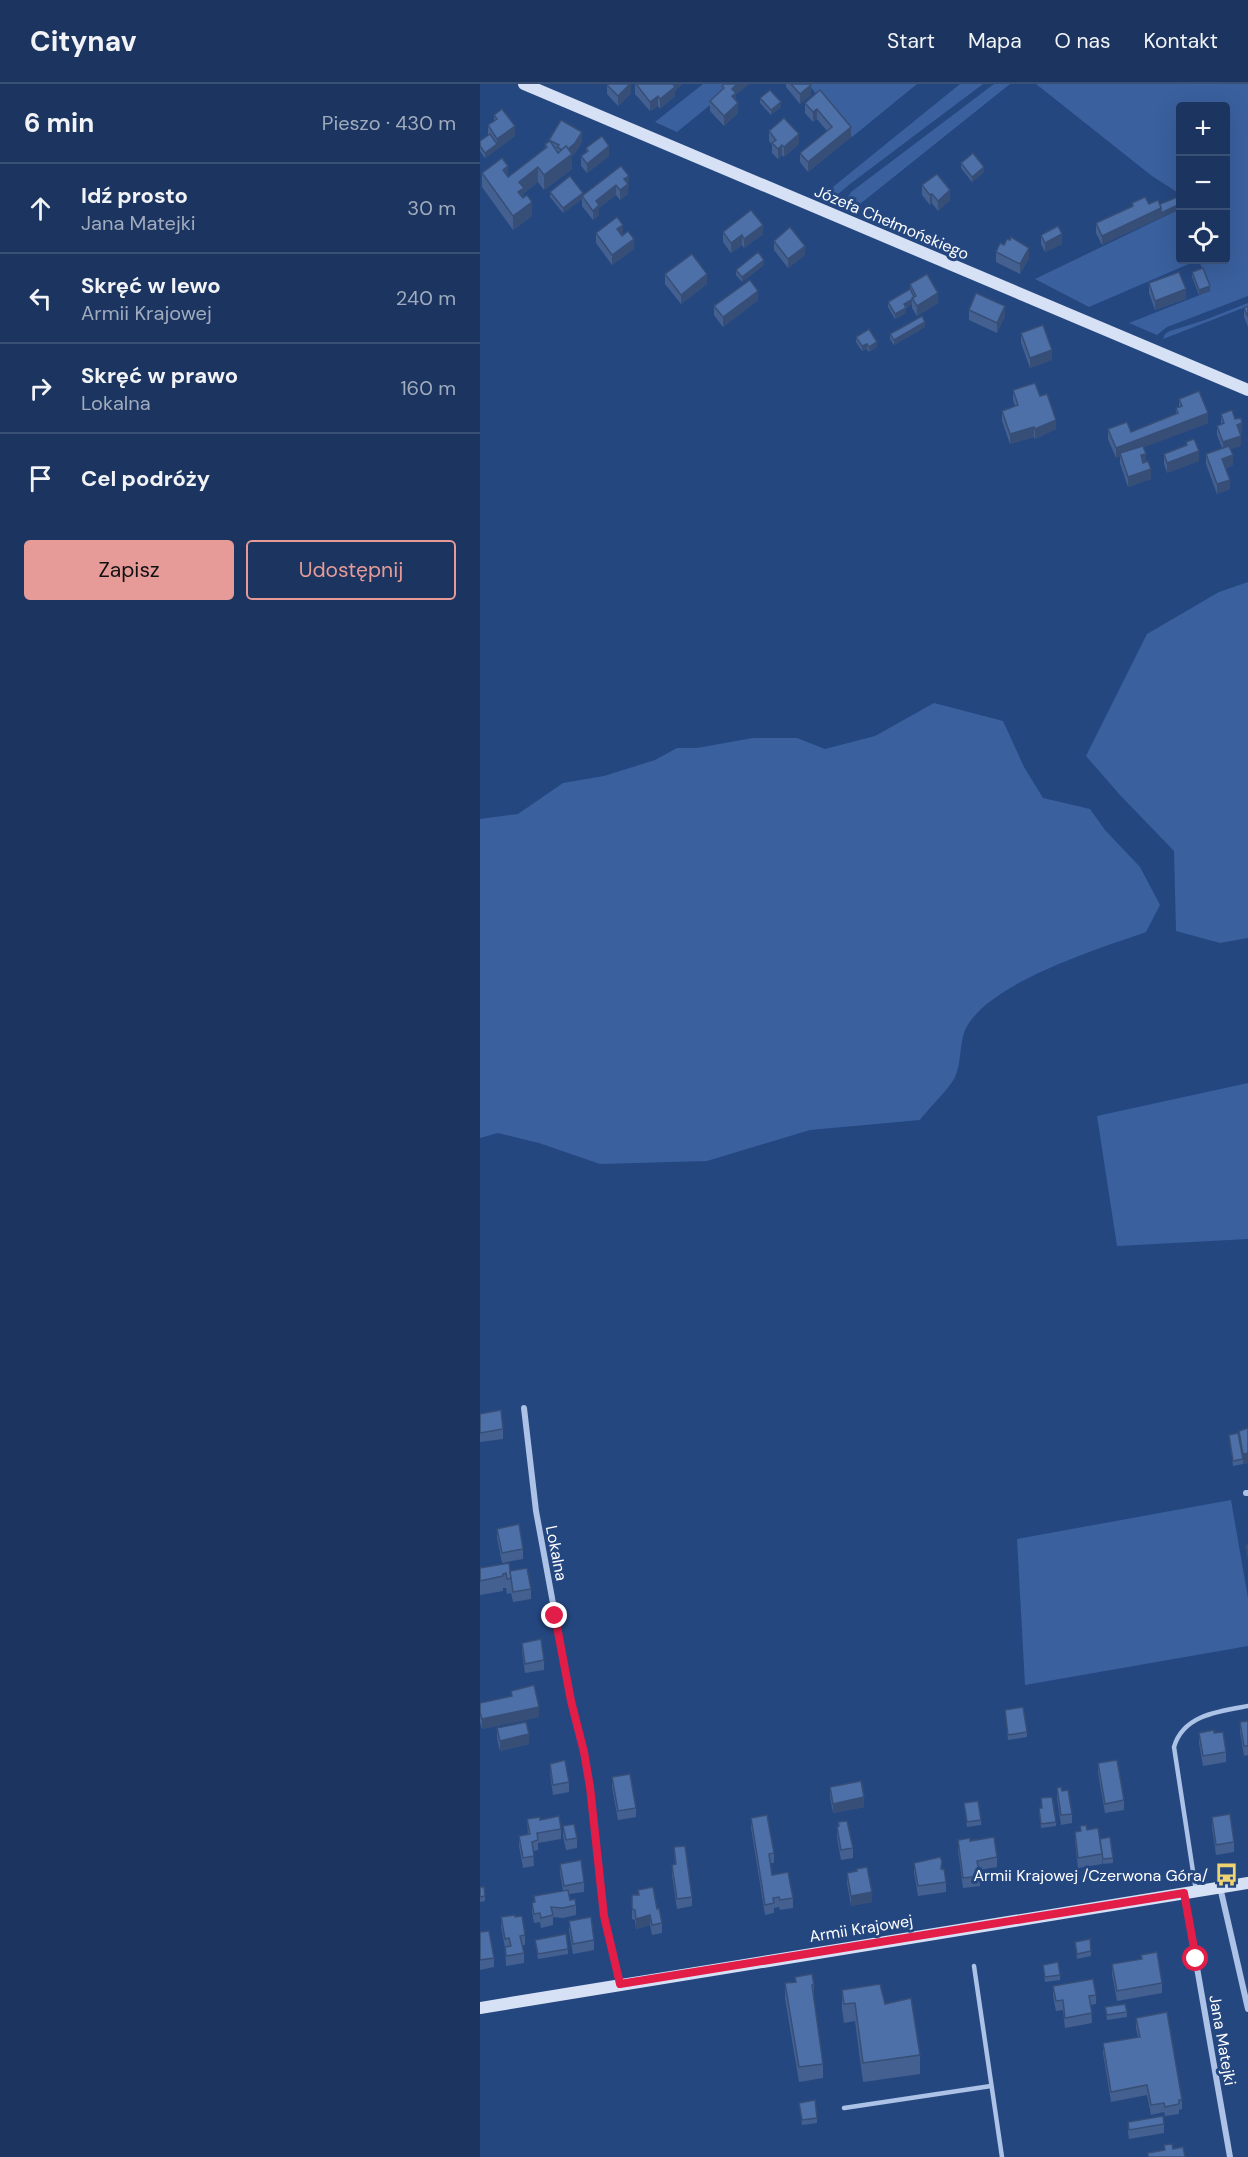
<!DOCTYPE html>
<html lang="pl">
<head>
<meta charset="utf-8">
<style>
  body { margin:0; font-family:"DM Sans",sans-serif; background:#294069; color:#f1f3f6 }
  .controls { position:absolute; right:18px; top:18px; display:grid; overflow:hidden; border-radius:6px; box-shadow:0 6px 24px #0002 }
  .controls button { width:54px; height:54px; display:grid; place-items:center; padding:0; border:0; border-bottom:2px solid #3a5075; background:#1c3560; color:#f1f3f6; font:30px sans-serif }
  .stop { position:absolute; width:18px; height:18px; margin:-14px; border:4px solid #e11d48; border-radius:50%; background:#fff }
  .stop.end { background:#e11d48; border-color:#fff; box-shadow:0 2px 6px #0008 }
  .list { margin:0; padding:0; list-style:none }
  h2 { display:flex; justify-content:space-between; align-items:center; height:78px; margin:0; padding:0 24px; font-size:26px }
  h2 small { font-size:20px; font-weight:400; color:#a0abbd }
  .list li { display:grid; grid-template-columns:39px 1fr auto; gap:18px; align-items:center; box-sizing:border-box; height:90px; padding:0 24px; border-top:2px solid #3a5075 }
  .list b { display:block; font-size:22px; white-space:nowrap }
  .list p { margin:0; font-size:20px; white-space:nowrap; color:#a0abbd }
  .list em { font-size:20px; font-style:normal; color:#a0abbd }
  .actions { display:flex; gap:12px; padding:18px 24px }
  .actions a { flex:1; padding:14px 0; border:2px solid #e69b98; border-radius:6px; text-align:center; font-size:21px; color:#e69b98 }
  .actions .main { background:#e69b98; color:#111 }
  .icon { flex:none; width:33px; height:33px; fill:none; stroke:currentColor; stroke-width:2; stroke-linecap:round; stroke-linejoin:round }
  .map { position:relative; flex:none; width:768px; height:2073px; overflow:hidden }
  header { display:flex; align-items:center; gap:36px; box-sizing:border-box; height:84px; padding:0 30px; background:#1c3560; border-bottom:2px solid #3a5075 }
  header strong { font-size:28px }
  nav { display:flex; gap:33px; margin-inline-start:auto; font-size:21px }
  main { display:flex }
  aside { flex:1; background:#1c3560 }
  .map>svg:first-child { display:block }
  .green { fill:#3a609e }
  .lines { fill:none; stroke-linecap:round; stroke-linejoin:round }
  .lane { stroke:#acc2e6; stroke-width:4.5 }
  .street { stroke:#acc2e6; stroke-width:6 }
  .secondary { stroke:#d6e1f6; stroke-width:12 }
  .wall { fill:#436091 }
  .shaded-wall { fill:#374e76 }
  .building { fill:#4e70a9; stroke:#374e76; stroke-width:1.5 }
  .route { stroke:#e11d48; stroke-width:8 }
  .labels { text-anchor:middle; stroke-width:6; stroke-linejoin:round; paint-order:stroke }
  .street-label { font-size:16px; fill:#fff; stroke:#254780 }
  .poi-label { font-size:16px; fill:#fff; stroke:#254780; text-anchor:end }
</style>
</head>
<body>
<header>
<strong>Citynav</strong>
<nav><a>Start</a><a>Mapa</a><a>O nas</a><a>Kontakt</a></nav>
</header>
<main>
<aside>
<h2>6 min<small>Pieszo · 430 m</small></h2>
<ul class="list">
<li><svg class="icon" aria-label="ahead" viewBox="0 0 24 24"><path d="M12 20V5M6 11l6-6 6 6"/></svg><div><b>Idź prosto</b><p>Jana Matejki</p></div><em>30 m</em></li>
<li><svg class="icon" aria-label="left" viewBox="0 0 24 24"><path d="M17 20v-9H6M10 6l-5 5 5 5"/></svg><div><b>Skręć w lewo</b><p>Armii Krajowej</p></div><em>240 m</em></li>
<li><svg class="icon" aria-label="right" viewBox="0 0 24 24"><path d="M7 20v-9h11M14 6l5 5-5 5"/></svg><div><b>Skręć w prawo</b><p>Lokalna</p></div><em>160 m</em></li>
<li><svg class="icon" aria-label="arrive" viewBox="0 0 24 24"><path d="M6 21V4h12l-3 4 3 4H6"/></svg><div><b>Cel podróży</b></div></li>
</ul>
<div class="actions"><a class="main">Zapisz</a><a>Udostępnij</a></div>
</aside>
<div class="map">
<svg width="768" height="2073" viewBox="0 0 768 2073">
  <rect width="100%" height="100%" fill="#254780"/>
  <g class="green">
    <polygon points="223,0 256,0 197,48 175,38"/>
    <polygon points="328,0 437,0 372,53"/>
    <polygon points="480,0 503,0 370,100 357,111 355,116 343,111"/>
    <polygon points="514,0 530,0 375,124 364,120 371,108"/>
    <polygon points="556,0 768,0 768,212 687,243 677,251 649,239 730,207 719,176 746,176 746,22 700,22 700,110 672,92"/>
    <polygon points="700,125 700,176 718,176 609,223 555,195"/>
    <polygon points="768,219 768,222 683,255 685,250 690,247 725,236"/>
    <polygon points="768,498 768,854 740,859 696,847 694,767 640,711 606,672 667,550 739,508"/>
    <path d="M454 619 523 637 544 683 563 714 610 725 625 746 660 783 680 821 666 848C618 865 510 898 486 944 479 958 482 978 475 993 470 1004 448 1025 440 1036L330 1046 227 1077 120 1080 59 1059 18 1049 0 1054V735L38 730 83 699 124 692 175 676 197 664H217L273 654H317L345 665 395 652Z"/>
    <polygon points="768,999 768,1155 637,1162 617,1032"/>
    <polygon points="751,1416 768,1514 768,1562 545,1601 537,1455"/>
  </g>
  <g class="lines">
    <g class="lane">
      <path d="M716 1807 694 1663C703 1631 739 1627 768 1622"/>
      <polyline points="494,1882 522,2073"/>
      <polyline points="364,2024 511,2002"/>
    </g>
    <g class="street">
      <polyline points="44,1324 56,1427 91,1617 104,1668 110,1703 124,1832 140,1900"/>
      <polyline points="766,1409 768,1409"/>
      <polyline points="740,1803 768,1925"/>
      <polyline points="704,1809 750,2073"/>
    </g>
    <g class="secondary">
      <polyline points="44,0 768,306"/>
      <polyline points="0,1924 768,1799"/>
    </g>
  </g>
  <g class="wall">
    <polygon points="151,0 151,9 138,22 127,10 127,1"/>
    <polygon points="155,0 202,0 195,7 195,12 180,25 178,22 170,27 155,10"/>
    <polygon points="306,0 330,0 331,11 320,20 306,3"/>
    <polygon points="242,2 256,11 256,16 258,29 244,42 230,27 230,17 242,6"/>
    <polygon points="340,6 371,53 328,88 320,78 320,69 347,47 337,35 333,38 325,29 325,19"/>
    <polygon points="280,14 301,23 291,31 280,19"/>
    <polygon points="14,31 35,52 5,74 0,67 0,57 8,52 8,41 14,37"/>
    <polygon points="289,47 319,60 304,73 302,71 298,75 292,69 292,61 289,57"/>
    <polygon points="69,56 102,58 95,69 92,72 92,85 64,106 58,98 44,109 44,113 52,132 33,146 2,103 2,89 28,82 28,93 65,64 65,60 69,57"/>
    <polygon points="106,64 129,72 107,89 101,82 101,72 106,68"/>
    <polygon points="481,79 504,88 492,98 481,84"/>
    <polygon points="141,82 149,101 148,102 148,110 140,116 136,111 119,124 119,131 113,136 102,122 102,115 83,129 70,113 70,108 103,112"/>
    <polygon points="442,101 470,116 458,127 452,119 450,121 442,111"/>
    <polygon points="652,119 669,120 622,161 616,149 616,139 652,123"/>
    <polygon points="243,148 283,150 264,164 262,161 251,169 243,158"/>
    <polygon points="116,149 143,150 142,151 154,165 132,181 116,159"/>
    <polygon points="561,151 582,160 565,168 561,160"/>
    <polygon points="294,157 325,171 308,184 294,166"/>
    <polygon points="516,168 549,174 540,190 516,178"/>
    <polygon points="284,181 262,198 256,191 256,186"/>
    <polygon points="712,188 730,207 719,211 712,193"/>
    <polygon points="185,190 227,200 201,220 185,200"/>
    <polygon points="669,199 706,215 675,226 669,209"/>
    <polygon points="430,200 458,219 437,232 432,224 432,220 426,224 426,229 415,235 408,223 408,218 430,205"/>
    <polygon points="278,216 243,243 234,231 234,222"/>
    <polygon points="768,222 768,243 764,233 764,224"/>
    <polygon points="489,226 525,232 517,249 489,236"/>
    <polygon points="445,243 414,261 410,255 410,250"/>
    <polygon points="541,249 572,276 550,284 541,259"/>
    <polygon points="376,253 397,263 389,268 387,265 382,267 376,258"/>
    <polygon points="533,306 560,312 576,345 555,355 554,353 530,360 522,337 522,327 535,322 533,316"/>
    <polygon points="699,315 728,339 663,363 666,378 671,395 648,403 640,379 640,372 636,374 628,355 628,345 651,348 696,330 696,324 699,323"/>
    <polygon points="741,330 755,335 762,349 760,350 761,362 750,365 753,381 746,384 750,405 737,410 726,380 726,370 742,364 737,351 737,342 741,340"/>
    <polygon points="706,358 719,377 687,389 684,380 684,370 706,362"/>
    <polygon points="0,1330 23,1345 23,1355 0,1358"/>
    <polygon points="768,1344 768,1379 753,1382 749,1351 758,1349"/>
    <polygon points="17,1445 43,1465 43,1475 22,1479 17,1454"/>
    <polygon points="0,1484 30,1487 51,1505 51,1515 33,1518 31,1509 27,1510 26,1504 23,1504 23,1507 0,1511"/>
    <polygon points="42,1559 64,1576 64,1586 45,1589 42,1568"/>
    <polygon points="31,1607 59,1633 2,1645 0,1638 0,1619 31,1613"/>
    <polygon points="525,1626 547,1648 547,1653 528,1656"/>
    <polygon points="768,1637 768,1671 764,1672 760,1648 760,1638"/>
    <polygon points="17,1644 49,1660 20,1667 17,1654"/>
    <polygon points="719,1649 734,1649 746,1668 746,1678 723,1682 719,1659"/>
    <polygon points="618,1679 644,1716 644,1726 625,1729 618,1689"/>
    <polygon points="70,1680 89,1698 89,1708 73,1711 70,1689"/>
    <polygon points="132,1693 156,1724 156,1733 138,1736 132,1703"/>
    <polygon points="350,1703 384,1723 353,1729 350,1713"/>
    <polygon points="577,1704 582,1707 592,1730 592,1739 581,1741 577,1714"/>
    <polygon points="561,1714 576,1738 576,1742 561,1744 559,1729 559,1724 562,1724"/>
    <polygon points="484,1719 501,1736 501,1741 487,1743"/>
    <polygon points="732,1733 754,1758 754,1768 736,1771 732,1743"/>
    <polygon points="271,1734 294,1769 294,1779 290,1779 292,1791 313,1814 313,1824 300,1826 299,1823 294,1824 294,1829 285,1831 271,1744"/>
    <polygon points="47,1735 60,1736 81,1745 81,1755 58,1759 58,1766 53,1767 54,1782 43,1784 39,1762 39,1752 48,1751"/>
    <polygon points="358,1738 373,1764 373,1774 361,1776 357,1753 357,1743 358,1742"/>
    <polygon points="83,1742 97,1754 97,1764 86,1766 83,1752"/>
    <polygon points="600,1742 607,1746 620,1757 633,1774 633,1779 623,1780 622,1774 622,1780 598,1784 595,1757 595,1748 600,1747"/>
    <polygon points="478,1756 490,1757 517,1773 517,1783 499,1786 500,1802 483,1804 478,1766"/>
    <polygon points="194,1763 212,1813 212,1822 197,1825 192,1791 192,1781 195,1781"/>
    <polygon points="434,1779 462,1785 466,1798 466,1808 438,1812 434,1788"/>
    <polygon points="80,1780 104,1798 104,1808 89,1810 90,1816 96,1821 96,1831 83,1834 73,1833 73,1841 61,1844 60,1838 54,1839 52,1828 52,1819 54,1818 54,1812 83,1807 80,1789"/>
    <polygon points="367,1789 392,1818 371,1822 367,1799"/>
    <polygon points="0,1803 5,1812 5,1817 0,1818"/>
    <polygon points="158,1806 177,1825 182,1839 182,1849 172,1851 170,1841 156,1845 155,1836 152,1835 152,1811 158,1811"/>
    <polygon points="21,1833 35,1833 45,1851 45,1861 42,1861 44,1869 44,1879 26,1882 25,1864 21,1843"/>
    <polygon points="89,1837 114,1856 114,1866 93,1870 89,1847"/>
    <polygon points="0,1848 14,1874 14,1883 0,1886"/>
    <polygon points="55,1856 88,1865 88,1870 58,1875"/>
    <polygon points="595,1858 611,1867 611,1872 597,1875"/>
    <polygon points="661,1871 682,1899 682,1909 637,1917 632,1890 632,1880 661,1876"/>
    <polygon points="563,1881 580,1891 580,1896 565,1898"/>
    <polygon points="315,1893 334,1901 334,1915 343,1980 343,1994 319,1998 305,1914 305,1899 315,1898"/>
    <polygon points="573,1902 616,1911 616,1920 611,1921 612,1939 585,1944 583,1926 576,1927 573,1912"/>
    <polygon points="362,1906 405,1920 440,1971 440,1990 383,1998 375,1937 364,1939 362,1925"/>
    <polygon points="625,1923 647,1928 647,1933 627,1936"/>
    <polygon points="656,1934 702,2016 702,2025 699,2026 699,2030 685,2032 684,2028 671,2031 667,2011 631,2018 623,1969 623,1959 658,1953 656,1944"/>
    <polygon points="319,2019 337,2034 337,2039 322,2041"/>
    <polygon points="648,2038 684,2040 684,2049 649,2055 648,2048"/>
  </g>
  <g class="shaded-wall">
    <polygon points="150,0 151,0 151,9 138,22 138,12"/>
    <polygon points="193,0 202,0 195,7 195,12 180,25 180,15"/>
    <polygon points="257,0 269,0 256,11 256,19 252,22 252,5"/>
    <polygon points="331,1 331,11 320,20 320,10"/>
    <polygon points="178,12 178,22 170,27 170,18"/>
    <polygon points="301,18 301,23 291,31 291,26"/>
    <polygon points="258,19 258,29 244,42 244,32"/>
    <polygon points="337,25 337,35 333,38 333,28"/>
    <polygon points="35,42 35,52 5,74 5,69 17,60 17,55"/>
    <polygon points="371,43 371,53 328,88 328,78"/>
    <polygon points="102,48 102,58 95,69 92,72 92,85 64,106 64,91"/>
    <polygon points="319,50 319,60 304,73 304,63"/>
    <polygon points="302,61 302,71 298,75 298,65"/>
    <polygon points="129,62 129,72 107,89 107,80"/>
    <polygon points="28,82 28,97 23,86"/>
    <polygon points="58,83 58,98 44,109 44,118 38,122 39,98"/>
    <polygon points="504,83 504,88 492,98 492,93"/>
    <polygon points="149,92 148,110 140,116 140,106 144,95"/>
    <polygon points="136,101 136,111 119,124 119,131 113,136 113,127 116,117"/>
    <polygon points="470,106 470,116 458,127 458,117"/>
    <polygon points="103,109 103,114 102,112 102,115 83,129 83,124"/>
    <polygon points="452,110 452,119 450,121 450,111"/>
    <polygon points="52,118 52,132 33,146 33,132"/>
    <polygon points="700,120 700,125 622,161 622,152 681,124"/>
    <polygon points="143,141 143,150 137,155 137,145"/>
    <polygon points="283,141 283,150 264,164 264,155"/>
    <polygon points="582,150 582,160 565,168 565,159"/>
    <polygon points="262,151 262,161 251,169 251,159"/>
    <polygon points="154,155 154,165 132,181 132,171"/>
    <polygon points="325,162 325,171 308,184 308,175"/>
    <polygon points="549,164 549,174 540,190 540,180"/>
    <polygon points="284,176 284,181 262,198 262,193"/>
    <polygon points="227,190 227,200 201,220 201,211"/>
    <polygon points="730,202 730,207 719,211 719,206"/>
    <polygon points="706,205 706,215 675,226 675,217"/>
    <polygon points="278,207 278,216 243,243 243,233"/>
    <polygon points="458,209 458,219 437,232 437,222"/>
    <polygon points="432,215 432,220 424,225 424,220"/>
    <polygon points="525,222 525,232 517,249 517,239"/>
    <polygon points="426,224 426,229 415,235 415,230"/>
    <polygon points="445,238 445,243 414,261 414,256"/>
    <polygon points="397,258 397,263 389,268 389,263"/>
    <polygon points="387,260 387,265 382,267 382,262"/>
    <polygon points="572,266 572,276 550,284 550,274"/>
    <polygon points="728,329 728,339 641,372 640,369 640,372 636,374 636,364"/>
    <polygon points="576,336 576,345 555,355 555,345"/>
    <polygon points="762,339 762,349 757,351 757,341"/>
    <polygon points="554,343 554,353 530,360 530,350"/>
    <polygon points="761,352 761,362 743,368 743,358"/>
    <polygon points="719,367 719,377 687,389 687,379"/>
    <polygon points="666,370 666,379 661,381 661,371"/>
    <polygon points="753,371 753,381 742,385 742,375"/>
    <polygon points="671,385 671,395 648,403 648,393"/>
    <polygon points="750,396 750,405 737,410 737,400"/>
    <polygon points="768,1369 768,1379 763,1380 763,1370"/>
    <polygon points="59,1623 59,1633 2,1645 2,1635"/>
    <polygon points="49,1650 49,1660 20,1667 20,1657"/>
    <polygon points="384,1713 384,1723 353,1729 353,1720"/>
    <polygon points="392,1808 392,1818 371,1822 371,1812"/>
    <polygon points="170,1831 170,1841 156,1845 156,1835"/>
  </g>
  <g class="building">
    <polygon points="127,0 150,0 138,12 127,1"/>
    <polygon points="156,0 193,0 195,3 180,15 178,12 170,18"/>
    <polygon points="244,0 257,0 252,5 256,9 252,12 258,19 244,32 230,17 244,4 242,2"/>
    <polygon points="311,0 330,0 331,1 320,10"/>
    <polygon points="290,6 301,18 291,26 280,14"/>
    <polygon points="340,6 371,43 328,78 320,69 352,43 337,25 333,28 325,19"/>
    <polygon points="22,25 35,42 17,55 8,41 17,35 14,31"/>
    <polygon points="304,34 319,50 304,63 302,61 298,65 292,59 296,56 289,47"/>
    <polygon points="81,36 102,48 95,59 88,65 86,62 82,66 77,63 79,61 69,56"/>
    <polygon points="10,50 17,60 5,69 0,62 0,57"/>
    <polygon points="122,52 129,62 107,80 101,72 108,67 106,64"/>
    <polygon points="70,57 78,69 86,62 92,70 64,91 58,83 39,98 44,104 38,108 43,114 47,111 52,118 33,132 2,89 22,74 28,82 23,86 28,93 67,63 65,60"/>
    <polygon points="493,69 504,83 492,93 481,79"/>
    <polygon points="141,82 149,92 144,95 148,100 140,106 136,101 116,117 119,121 113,127 102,112"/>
    <polygon points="457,90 470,106 458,117 452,110 450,111 442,101"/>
    <polygon points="90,92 103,109 83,124 70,108"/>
    <polygon points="700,112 700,120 681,129 681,124 680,120"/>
    <polygon points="665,113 669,120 678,116 681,124 622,152 616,139 653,122 652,119"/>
    <polygon points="271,126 283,141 264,155 262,151 251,159 243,148"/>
    <polygon points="137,133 143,141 137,145 142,152 148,147 154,155 132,171 116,149"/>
    <polygon points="578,142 582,150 565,159 561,151"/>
    <polygon points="310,143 325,162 308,175 294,157"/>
    <polygon points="531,153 549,164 540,180 516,168 520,159 524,161 527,155 530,156"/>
    <polygon points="278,168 284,176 262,193 256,186"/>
    <polygon points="212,170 227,190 201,211 185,190"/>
    <polygon points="723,184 730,202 719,206 712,188"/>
    <polygon points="699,188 706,205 675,217 669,199"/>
    <polygon points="447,190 458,209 437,222 432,214 436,212 430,200"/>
    <polygon points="270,196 278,207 243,233 234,222"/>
    <polygon points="430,205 434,213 432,214 433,215 424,220 426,224 415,230 408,218"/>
    <polygon points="496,209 525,222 517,239 489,226"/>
    <polygon points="768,222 768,233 764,224"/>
    <polygon points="442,232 445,238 414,256 410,250"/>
    <polygon points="563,241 572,266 550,274 541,249"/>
    <polygon points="389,245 397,258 389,263 387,260 382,262 376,253"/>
    <polygon points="555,299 560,312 567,310 576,336 555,345 554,343 530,350 522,327 538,321 533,306"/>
    <polygon points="719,307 728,329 636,364 628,345 647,338 651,348 698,329 696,324 702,322 699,315"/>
    <polygon points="752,326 755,335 761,334 762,339 757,341 761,352 743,358 737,342 744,339 741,330"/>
    <polygon points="714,355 719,367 687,379 684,370 707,361 706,358"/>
    <polygon points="663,362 666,370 661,371 663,379 668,377 671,385 648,393 640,369"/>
    <polygon points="749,362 753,371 742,375 750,396 737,400 726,370"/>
    <polygon points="21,1326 23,1345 0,1349 0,1330"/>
    <polygon points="768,1344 768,1369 763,1370 759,1347"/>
    <polygon points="758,1349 763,1375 753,1377 749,1351"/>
    <polygon points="39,1440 43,1465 22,1469 17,1445"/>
    <polygon points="766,1461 768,1461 768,1474"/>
    <polygon points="29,1479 31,1494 27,1495 26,1489 23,1490 23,1492 0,1497 0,1484"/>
    <polygon points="47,1484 51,1505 33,1508 30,1487"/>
    <polygon points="61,1555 64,1576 45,1580 42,1559"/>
    <polygon points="54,1601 59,1623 2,1635 0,1628 0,1619 32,1612 31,1607"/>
    <polygon points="543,1623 547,1648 528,1651 525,1626"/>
    <polygon points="768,1637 768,1662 764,1662 760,1638"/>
    <polygon points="46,1638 49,1650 20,1657 17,1644"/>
    <polygon points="734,1646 734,1649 743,1648 746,1668 723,1672 719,1649"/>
    <polygon points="85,1676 89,1698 73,1701 70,1680"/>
    <polygon points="637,1676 644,1716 625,1720 618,1679"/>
    <polygon points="150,1690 156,1724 138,1727 132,1693"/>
    <polygon points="381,1697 384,1713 353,1720 350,1703"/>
    <polygon points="581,1703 582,1707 588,1706 592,1730 581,1731 577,1704"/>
    <polygon points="572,1713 576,1738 561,1740 559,1724 562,1724 561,1714"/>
    <polygon points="498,1717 501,1736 487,1738 484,1719"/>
    <polygon points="750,1730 754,1758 736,1761 732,1733"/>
    <polygon points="287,1731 294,1769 289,1770 292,1791 308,1788 313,1814 300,1816 299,1813 293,1814 294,1819 285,1821 271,1734"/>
    <polygon points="79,1732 81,1745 57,1749 58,1756 52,1758 54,1772 43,1774 39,1752 50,1750 47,1735 60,1733 60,1736"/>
    <polygon points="367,1737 373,1764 361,1766 357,1743 359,1742 358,1738"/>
    <polygon points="94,1740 97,1754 86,1756 83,1742"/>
    <polygon points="606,1741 607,1746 618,1744 622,1770 598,1774 595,1748 601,1747 600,1742"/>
    <polygon points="514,1753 517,1773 497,1777 500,1792 483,1794 478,1756 490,1754 490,1757"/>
    <polygon points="630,1753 633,1774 623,1775 620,1755"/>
    <polygon points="205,1762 212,1813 197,1815 192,1781 196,1780 194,1763"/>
    <polygon points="460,1773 462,1777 461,1785 464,1785 466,1798 438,1802 434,1779"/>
    <polygon points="101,1776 104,1798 84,1802 80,1780"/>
    <polygon points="387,1783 392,1808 371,1812 367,1789 377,1787 376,1785"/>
    <polygon points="0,1803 4,1803 5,1812 0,1813"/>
    <polygon points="173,1803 177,1825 179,1824 182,1839 172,1841 170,1831 156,1835 155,1826 152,1825 152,1811 159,1811 158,1806"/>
    <polygon points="88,1806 90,1816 95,1815 96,1821 83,1824 71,1823 73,1831 61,1834 60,1829 54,1830 52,1819 55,1818 54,1812"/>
    <polygon points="35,1831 35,1833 42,1832 45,1851 40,1852 44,1869 26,1872 25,1863 31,1862 29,1854 25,1855 21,1833"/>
    <polygon points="111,1833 114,1856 93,1860 89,1837"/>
    <polygon points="9,1847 14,1874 0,1876 0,1848"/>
    <polygon points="86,1850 88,1865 58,1870 55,1856"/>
    <polygon points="610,1855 611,1867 597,1870 595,1858"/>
    <polygon points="677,1868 682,1899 637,1907 632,1880 662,1875 661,1871"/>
    <polygon points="578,1878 580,1891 565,1893 563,1881"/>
    <polygon points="332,1890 334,1901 332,1901 343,1980 319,1983 305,1899 316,1898 315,1893"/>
    <polygon points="613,1895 616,1911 609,1912 612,1929 585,1934 583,1916 576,1917 573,1902"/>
    <polygon points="400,1900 405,1920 431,1914 440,1971 383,1979 375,1919 364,1920 362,1906"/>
    <polygon points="645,1920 647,1928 627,1931 625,1923"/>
    <polygon points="687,1928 702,2016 699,2016 699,2020 685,2023 684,2019 671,2021 667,2001 631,2008 623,1959 660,1953 656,1934"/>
    <polygon points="335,2016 337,2034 322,2036 319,2019"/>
    <polygon points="683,2032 684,2040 649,2046 648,2038"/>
    <polygon points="692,2060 693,2065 703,2063 705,2073 668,2073 668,2069 685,2066 684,2061"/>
  </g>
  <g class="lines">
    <polyline class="route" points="75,1532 91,1617 104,1668 110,1703 124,1832 140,1900 704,1809 716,1875"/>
  </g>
  <defs>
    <symbol id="bus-bare" viewBox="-9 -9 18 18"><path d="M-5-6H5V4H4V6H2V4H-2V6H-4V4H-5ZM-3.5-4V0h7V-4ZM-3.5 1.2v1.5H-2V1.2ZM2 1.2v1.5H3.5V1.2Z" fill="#f0d371" stroke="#254780" stroke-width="2.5" paint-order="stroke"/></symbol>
  </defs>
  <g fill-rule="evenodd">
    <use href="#bus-bare" x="730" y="1774" width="33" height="33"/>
  </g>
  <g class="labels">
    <g class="street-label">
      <text transform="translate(412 138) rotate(23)" y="6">Józefa Chełmońskiego</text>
      <text transform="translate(77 1469) rotate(79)" y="6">Lokalna</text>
      <text transform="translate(381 1844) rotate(-9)" y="6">Armii Krajowej</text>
      <text transform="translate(743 1956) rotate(80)" y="6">Jana Matejki</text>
    </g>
    <g class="poi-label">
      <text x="728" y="1797">Armii Krajowej /Czerwona Góra/</text>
    </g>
  </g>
</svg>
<div class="controls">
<button>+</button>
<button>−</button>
<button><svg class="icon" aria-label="locate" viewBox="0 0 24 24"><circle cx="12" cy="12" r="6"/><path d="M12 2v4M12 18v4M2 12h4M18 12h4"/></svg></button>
</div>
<div class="stop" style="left:716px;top:1875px"></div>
<div class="stop end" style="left:75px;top:1532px"></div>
</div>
</main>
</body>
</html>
